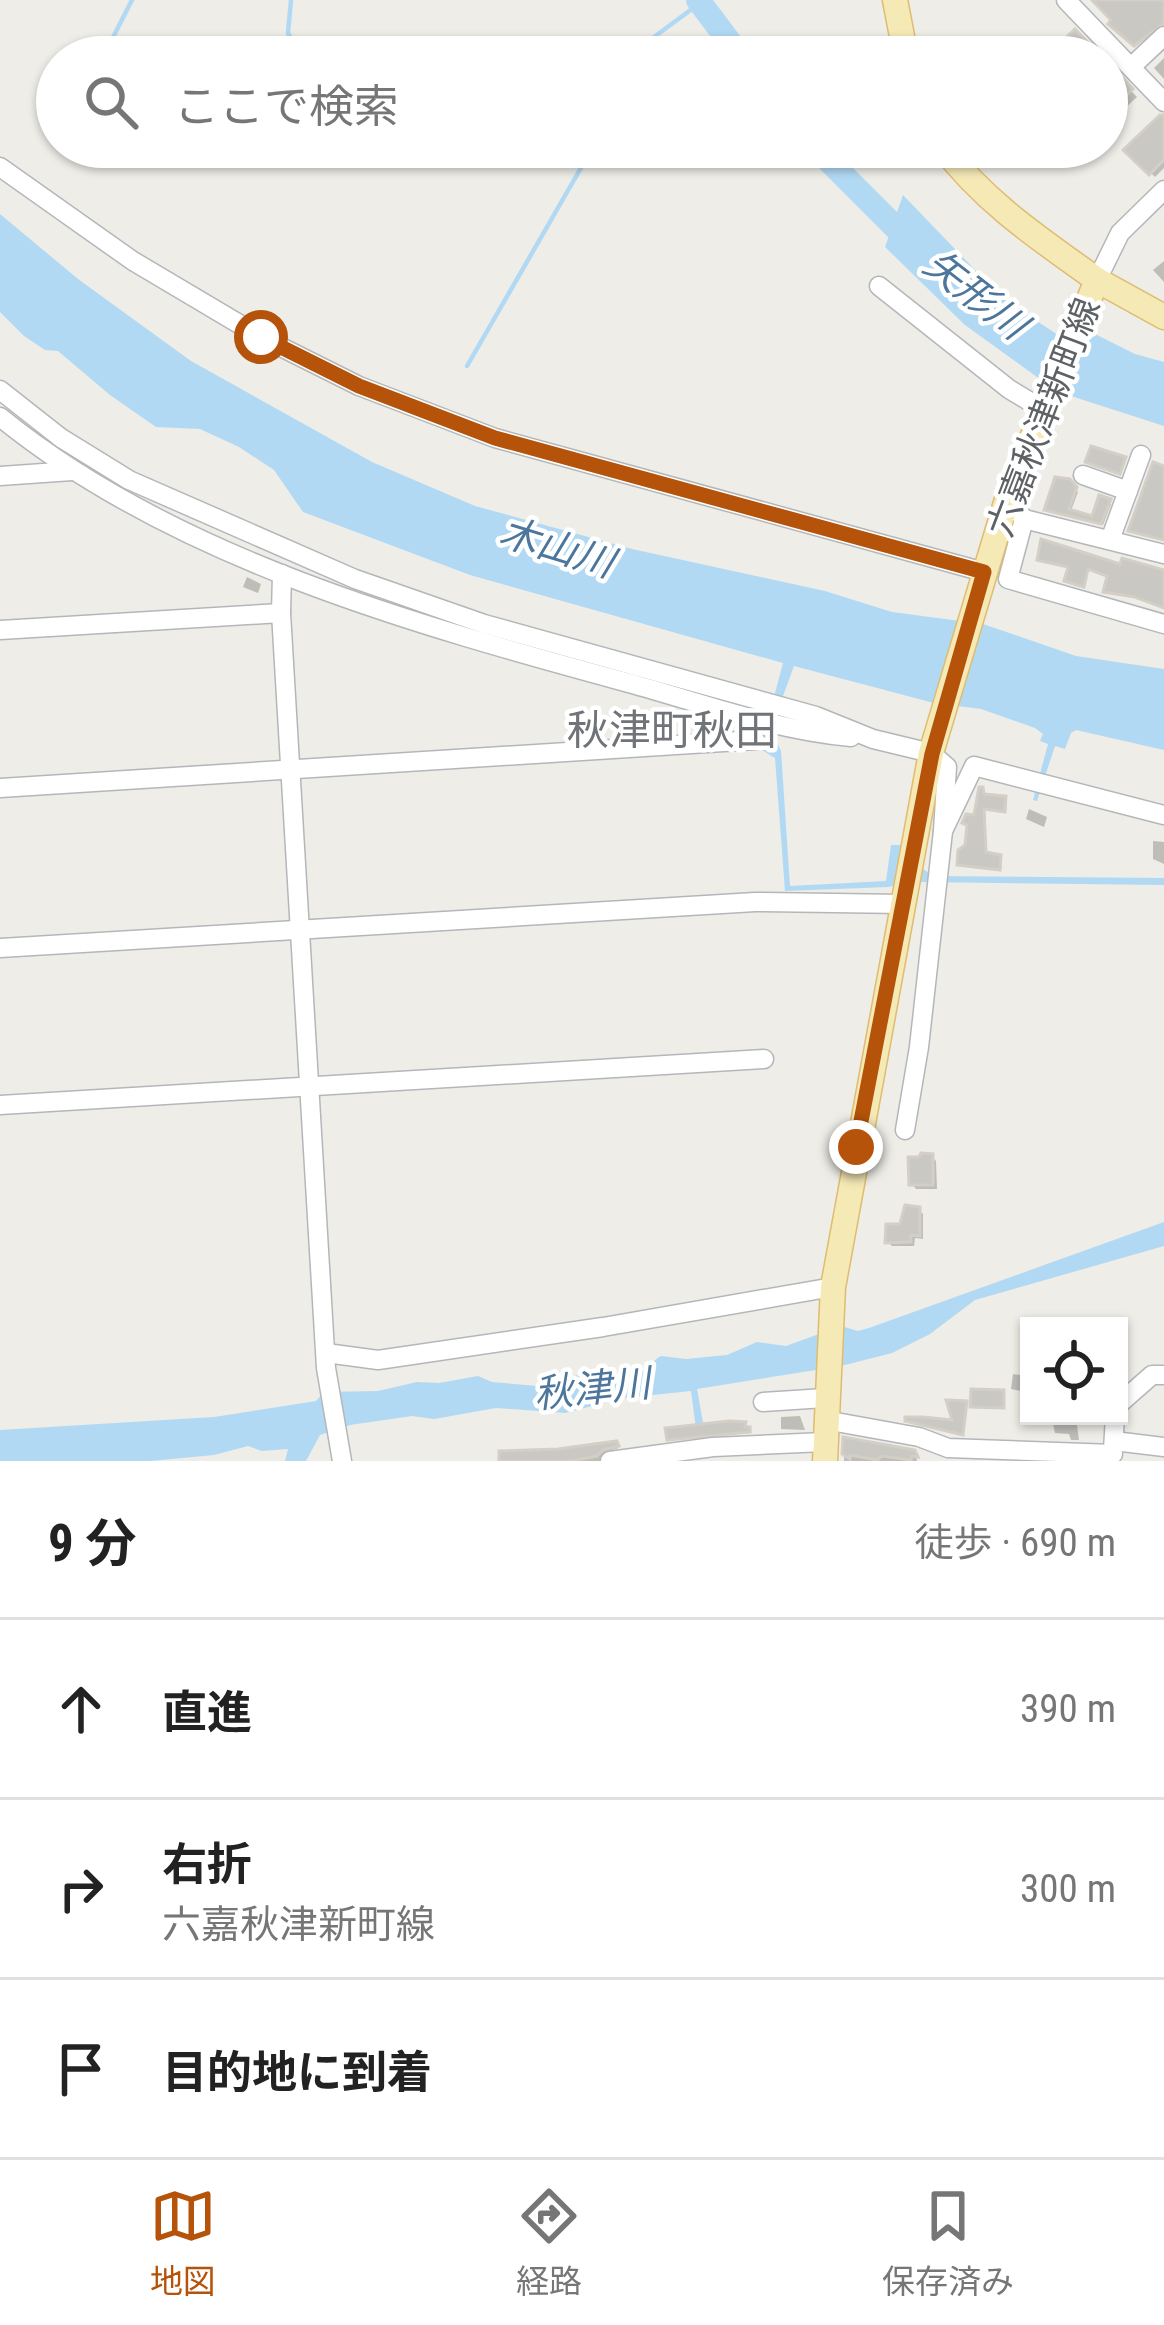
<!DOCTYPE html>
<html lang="ja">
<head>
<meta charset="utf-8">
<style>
  body { margin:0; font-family:"Roboto Condensed","Noto Sans JP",sans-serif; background:#f2f2f2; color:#222 }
  .controls { position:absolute; right:36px; bottom:36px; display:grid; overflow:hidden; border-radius:0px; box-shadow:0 3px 9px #0004 }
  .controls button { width:108px; height:108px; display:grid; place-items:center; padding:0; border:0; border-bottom:3px solid #e0e0e0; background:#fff; color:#222; font:60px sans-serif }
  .stop { position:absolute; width:36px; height:36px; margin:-27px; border:9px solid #b45309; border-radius:50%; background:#fff }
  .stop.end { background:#b45309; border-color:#fff; box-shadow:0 3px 12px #0008 }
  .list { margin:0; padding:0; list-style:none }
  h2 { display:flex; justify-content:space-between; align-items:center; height:156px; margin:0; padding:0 48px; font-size:51px }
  h2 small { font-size:39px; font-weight:400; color:#767676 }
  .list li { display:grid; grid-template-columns:78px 1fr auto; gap:36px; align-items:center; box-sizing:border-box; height:180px; padding:0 48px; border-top:3px solid #e0e0e0 }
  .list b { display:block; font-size:45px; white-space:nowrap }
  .list p { margin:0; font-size:39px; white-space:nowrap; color:#767676 }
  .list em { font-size:39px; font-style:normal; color:#767676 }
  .icon { flex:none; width:66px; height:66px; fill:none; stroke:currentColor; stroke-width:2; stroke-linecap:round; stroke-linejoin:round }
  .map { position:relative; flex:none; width:1164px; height:1461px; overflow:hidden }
  .search { position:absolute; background:#fff; box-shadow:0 3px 9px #0004; left:36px; right:36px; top:36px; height:132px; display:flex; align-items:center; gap:30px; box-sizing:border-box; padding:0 42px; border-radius:66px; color:#767676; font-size:45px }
  .sheet { height:696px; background:#fff }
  nav { display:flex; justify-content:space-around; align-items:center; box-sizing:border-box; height:168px; border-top:3px solid #e0e0e0; background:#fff; font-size:33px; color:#767676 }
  nav a { display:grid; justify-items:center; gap:6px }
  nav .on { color:#b45309 }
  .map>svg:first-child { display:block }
  .water { fill:#b1d9f4 }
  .shadow { fill:#0003 }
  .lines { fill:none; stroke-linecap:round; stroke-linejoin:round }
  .stream { stroke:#b1d9f4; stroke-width:4.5 }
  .river { stroke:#b1d9f4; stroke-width:24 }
  .building { fill:#cac8c3; stroke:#d3cec6; stroke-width:3 }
  .minor-casing { stroke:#b4b7ba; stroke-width:21 }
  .major-casing { stroke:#dfbc6f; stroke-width:27 }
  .minor { stroke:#fff; stroke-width:18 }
  .major { stroke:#f5e9b6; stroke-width:24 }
  .route { stroke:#b45309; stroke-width:15 }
  .labels { text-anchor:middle; stroke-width:9; stroke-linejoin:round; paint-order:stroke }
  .street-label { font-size:36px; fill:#5e6265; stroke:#fff }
  .water-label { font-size:39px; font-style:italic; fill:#4c769c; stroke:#fff }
  .quarter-label { font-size:42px; fill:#707377; stroke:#fff }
</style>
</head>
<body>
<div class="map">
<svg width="1164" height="1461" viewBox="0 0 1164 1461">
  <rect width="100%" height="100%" fill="#eeede7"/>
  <g class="water">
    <polygon points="903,195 1002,298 1058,335 1091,332 1135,354 1164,362 1164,426 1071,396 1037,377 965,325 885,247"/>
    <polygon points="0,214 78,279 191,361 372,462 475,506 632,549 825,591 892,612 983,624 1076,656 1164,669 1164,750 1076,730 1071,733 1065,749 1055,746 1037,801 1033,800 1048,744 1040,741 1043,734 1035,728 981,709 934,703 794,666 771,729 781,751 790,886 886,881 891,845 903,845 901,853 933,876 1164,878 1164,885 920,882 888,887 785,891 775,758 754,745 766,727 783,663 470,575 303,512 274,470 239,447 200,429 156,427 110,395 58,351 45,350 24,336 0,312"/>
    <path d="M1164 1222V1246L975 1300 930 1334 892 1353 841 1366 697 1389 705 1434 697 1436 691 1391 624 1398 565 1413 496 1408 434 1419 412 1416 350 1425 320 1435 306 1461H285L288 1449 262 1451 248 1446 214 1455 150 1461H0V1430L214 1417 316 1401 324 1392 378 1391 417 1382 439 1383 478 1376 492 1382 549 1387C567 1368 611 1378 637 1373 646 1371 652 1361 661 1356L686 1359 727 1355 757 1342 786 1346 841 1326 858 1331 869 1328Z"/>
  </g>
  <g class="shadow">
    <polygon points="1164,58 1164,79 1154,68"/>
    <polygon points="1107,66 1137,97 1107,125"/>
    <polygon points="1164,124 1164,168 1155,177 1127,150"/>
    <polygon points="1164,261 1164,282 1153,270"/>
    <polygon points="1069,482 1078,492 1070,513 1093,520 1109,502 1111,504 1103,525 1047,509"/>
    <polygon points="247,577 261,584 258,593 243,587"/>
    <polygon points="982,790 985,797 1007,802 1006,812 985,810 987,856 1002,860 1001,871 960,864 977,818"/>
    <polygon points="1029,809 1047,817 1044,827 1026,819"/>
    <polygon points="1153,841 1164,842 1164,864 1153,859"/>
    <polygon points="932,1157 936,1161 937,1189 916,1189 912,1184"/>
    <polygon points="918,1209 923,1214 923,1239 915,1238 914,1246 892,1246 888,1242"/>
    <polygon points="1013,1374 1029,1376 1029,1393 1011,1389"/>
    <polygon points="800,1416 805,1430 781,1429 781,1417"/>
    <polygon points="1053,1424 1077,1425 1079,1440 1071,1440 1069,1434 1055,1433"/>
    <polygon points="745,1425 751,1433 669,1438"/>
    <polygon points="845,1440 916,1455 917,1461 844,1461"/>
    <polygon points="616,1444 619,1448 605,1452 600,1461 502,1461"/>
  </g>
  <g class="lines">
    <g class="stream">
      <polyline points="291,0 288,33 302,57"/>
      <polyline points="103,57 132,0"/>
      <polyline points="589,57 650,40 700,3"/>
      <polyline points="642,57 650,40"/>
      <polyline points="467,366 593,147"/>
    </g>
    <g class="river">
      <polyline points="698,0 741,57"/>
      <polyline points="815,147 915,247"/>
    </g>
  </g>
  <g class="building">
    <polygon points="1092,0 1164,0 1164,23 1134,46 1108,24 1111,20"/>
    <polygon points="1075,29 1102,57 1045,57"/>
    <polygon points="1107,62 1133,89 1107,113"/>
    <polygon points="1160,115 1164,115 1164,160 1149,175 1123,150"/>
    <polygon points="1091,446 1126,457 1120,474 1085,462"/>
    <polygon points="1153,462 1164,466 1164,540 1128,531"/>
    <polygon points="1055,477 1070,479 1077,487 1069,509 1092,516 1099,495 1111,499 1101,524 1044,510"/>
    <polygon points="1041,539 1120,564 1122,558 1164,570 1164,608 1135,597 1103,592 1107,576 1088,569 1084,587 1064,581 1068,567 1037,560"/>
    <polygon points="979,787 983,787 984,794 1006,796 1005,812 984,809 986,852 1001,855 1000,870 957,865 958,850 965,845 967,825 962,823 966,814 974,815"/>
    <polygon points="921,1153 933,1154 933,1185 909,1185 908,1157 919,1157"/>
    <polygon points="905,1205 920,1207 920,1236 911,1235 911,1242 885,1243 886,1224 900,1224"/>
    <polygon points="971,1389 1004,1390 1004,1408 970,1407"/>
    <polygon points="946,1400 967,1401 963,1435 905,1421 905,1417 923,1417 952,1420"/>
    <polygon points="729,1421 746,1422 745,1427 750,1427 750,1432 667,1440 665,1428"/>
    <polygon points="843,1437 915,1450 918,1457 912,1456 911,1460 882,1456 877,1460 850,1455 850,1459 842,1454"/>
    <polygon points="617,1441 619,1446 603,1450 597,1456 572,1461 499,1461 499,1451 558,1449"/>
  </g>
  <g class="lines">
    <defs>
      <g id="minor">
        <polyline points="1066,0 1164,102"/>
        <polyline points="1131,67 1164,36"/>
        <polyline points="0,167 133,261 261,337 359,386 495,438 984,572"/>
        <polyline points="1097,280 1120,233 1164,190"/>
        <polyline points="879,286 1009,389 1042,409"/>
        <polyline points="0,390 61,438 129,480 355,579 484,624 816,716 873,739 931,753 947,767 943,831"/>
        <path d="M0 417C173 558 416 625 629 683 702 703 774 730 851 737"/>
        <polyline points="1083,475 1128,491"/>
        <polyline points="0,476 72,471"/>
        <polyline points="1017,510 1024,519 1164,554"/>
        <polyline points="1024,519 1008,579 1164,624"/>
        <polyline points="1110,540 1141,455"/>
        <polyline points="282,574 281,613 326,1368 342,1461"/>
        <polyline points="0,630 281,613"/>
        <polyline points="0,788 755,740"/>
        <polyline points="0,948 755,902 904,904"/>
        <polyline points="0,1105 764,1059"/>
        <polyline points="905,1130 919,1047 943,831 974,766 1164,815"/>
        <polyline points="326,1353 378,1360 603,1327 833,1287"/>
        <polyline points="763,1402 825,1398"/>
        <polyline points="1119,1404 1152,1375 1164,1375"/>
        <polyline points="825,1420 919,1437 948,1448 1113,1454"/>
        <polyline points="1114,1441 1164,1447"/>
        <polyline points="1113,1450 1115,1416"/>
        <polyline points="610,1461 713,1447 824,1442"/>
      </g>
      <g id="major">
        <polyline points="895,0 906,57"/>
        <polyline points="1097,280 1164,317"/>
        <path d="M825 1461 833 1287 931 753 1008 496 1097 280C1040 239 985 203 943 147"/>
      </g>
    </defs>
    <use href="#minor" class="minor-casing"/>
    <use href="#major" class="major-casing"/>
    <use href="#minor" class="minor"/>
    <use href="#major" class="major"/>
  </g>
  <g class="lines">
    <polyline class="route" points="261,337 359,386 495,438 984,572 932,754 856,1147"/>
  </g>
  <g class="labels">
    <g class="street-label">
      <text transform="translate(1043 417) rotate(-69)" y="13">六嘉秋津新町線</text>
    </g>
    <g class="water-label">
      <text transform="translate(976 294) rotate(38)" y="14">矢形川</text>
      <text transform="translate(557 547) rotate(17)" y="14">木山川</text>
      <text transform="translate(592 1388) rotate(-6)" y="14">秋津川</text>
    </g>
    <g class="quarter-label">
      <text x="672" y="745">秋津町秋田</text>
    </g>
  </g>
</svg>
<div class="controls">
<button><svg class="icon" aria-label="locate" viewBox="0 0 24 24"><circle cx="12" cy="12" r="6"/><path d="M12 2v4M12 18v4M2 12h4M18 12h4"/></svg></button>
</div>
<div class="stop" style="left:261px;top:337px"></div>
<div class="stop end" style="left:856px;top:1147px"></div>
<div class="search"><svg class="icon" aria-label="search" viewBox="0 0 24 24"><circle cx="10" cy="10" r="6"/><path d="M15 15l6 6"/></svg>ここで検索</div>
</div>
<section class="sheet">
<h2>9 分<small>徒歩 · 690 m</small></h2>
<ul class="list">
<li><svg class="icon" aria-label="ahead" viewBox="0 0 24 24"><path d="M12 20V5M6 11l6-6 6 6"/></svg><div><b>直進</b></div><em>390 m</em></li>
<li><svg class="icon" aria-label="right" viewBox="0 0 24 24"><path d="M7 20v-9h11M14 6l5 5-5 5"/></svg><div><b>右折</b><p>六嘉秋津新町線</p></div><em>300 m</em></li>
<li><svg class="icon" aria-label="arrive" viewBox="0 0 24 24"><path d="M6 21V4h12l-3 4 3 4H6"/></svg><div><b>目的地に到着</b></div></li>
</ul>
</section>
<nav>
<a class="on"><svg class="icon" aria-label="map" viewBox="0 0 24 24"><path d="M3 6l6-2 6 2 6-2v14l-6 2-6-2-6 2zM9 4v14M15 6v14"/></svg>地図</a>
<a><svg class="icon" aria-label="directions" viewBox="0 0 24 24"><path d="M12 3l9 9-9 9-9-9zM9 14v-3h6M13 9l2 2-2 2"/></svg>経路</a>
<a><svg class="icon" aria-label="saved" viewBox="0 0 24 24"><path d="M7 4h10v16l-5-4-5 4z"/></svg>保存済み</a>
</nav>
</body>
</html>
